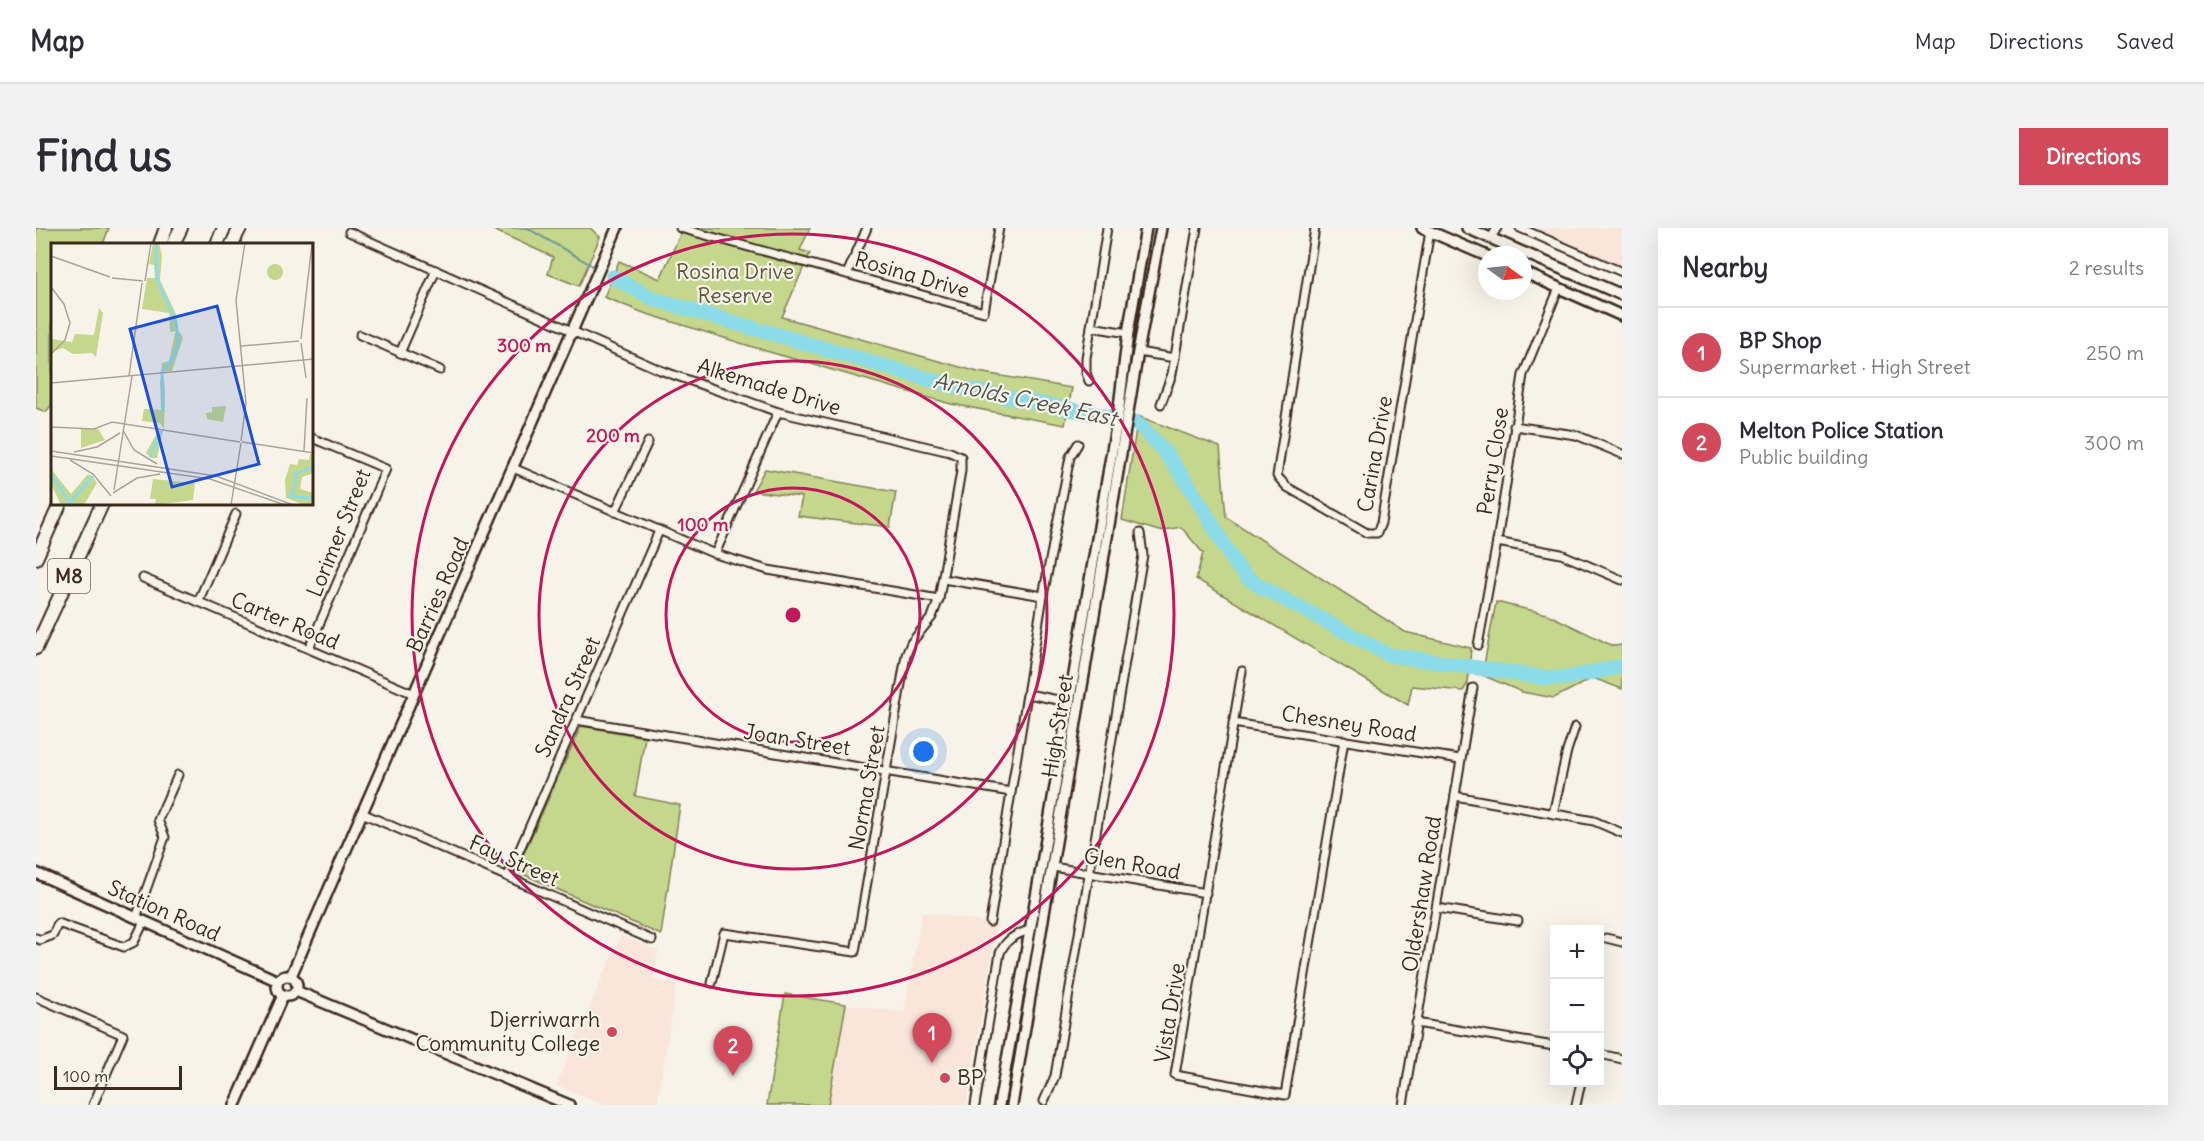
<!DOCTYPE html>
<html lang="en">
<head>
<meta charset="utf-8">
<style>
  body { margin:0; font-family:Delius,sans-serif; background:#f2f2f3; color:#2b2b33 }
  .controls { position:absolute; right:18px; bottom:18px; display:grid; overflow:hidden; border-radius:0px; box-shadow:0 6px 24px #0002 }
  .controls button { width:54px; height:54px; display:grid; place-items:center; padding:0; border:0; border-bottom:2px solid #e1e1e2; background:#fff; color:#2b2b33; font:30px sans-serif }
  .compass { position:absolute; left:1442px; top:18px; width:54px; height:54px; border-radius:50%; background:#fff; box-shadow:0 6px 24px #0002; rotate:105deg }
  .scale { position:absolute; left:18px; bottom:15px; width:128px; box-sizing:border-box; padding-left:6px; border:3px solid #3b2a1e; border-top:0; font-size:16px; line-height:21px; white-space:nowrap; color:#3b2a1e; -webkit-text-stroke:4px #f7f3e8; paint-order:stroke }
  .you { position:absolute; left:888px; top:524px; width:21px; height:21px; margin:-15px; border:4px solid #fff; border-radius:50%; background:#1a73e8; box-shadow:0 0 0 9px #1a73e833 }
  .badge { display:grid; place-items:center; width:39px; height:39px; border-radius:50%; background:#d1495b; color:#fff; font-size:20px; font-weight:700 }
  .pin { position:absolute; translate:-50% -50px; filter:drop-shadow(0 2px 3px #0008) }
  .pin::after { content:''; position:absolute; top:32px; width:21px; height:18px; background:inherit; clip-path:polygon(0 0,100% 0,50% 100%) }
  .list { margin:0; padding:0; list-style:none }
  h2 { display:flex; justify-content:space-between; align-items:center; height:78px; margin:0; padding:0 24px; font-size:26px }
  h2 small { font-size:20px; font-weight:400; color:#7c7c81 }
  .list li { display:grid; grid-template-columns:39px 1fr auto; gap:18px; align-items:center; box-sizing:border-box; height:90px; padding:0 24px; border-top:2px solid #e1e1e2 }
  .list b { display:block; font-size:22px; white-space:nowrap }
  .list p { margin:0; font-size:20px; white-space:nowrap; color:#7c7c81 }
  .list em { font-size:20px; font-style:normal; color:#7c7c81 }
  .icon { flex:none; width:33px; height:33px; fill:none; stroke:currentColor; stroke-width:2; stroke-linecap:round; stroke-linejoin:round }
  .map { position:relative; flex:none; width:1586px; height:877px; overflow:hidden; border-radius:0px }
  header { display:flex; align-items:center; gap:36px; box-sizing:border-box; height:84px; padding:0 30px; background:#fff; border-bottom:2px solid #e1e1e2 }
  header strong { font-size:28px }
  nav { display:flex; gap:33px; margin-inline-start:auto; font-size:21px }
  .intro { display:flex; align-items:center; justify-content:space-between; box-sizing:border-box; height:144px; padding:0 36px }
  h1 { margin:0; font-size:42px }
  .button { padding:15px 27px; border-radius:0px; background:#d1495b; color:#fff; font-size:21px; font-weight:700 }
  main { display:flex; gap:36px; padding:0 36px }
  aside { flex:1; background:#fff; border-radius:0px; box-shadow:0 6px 24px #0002 }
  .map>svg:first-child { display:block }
  .built { fill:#f9e5da }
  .green { fill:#c4d78c; stroke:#808055; stroke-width:1.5 }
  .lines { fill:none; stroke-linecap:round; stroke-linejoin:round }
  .stream { stroke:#6c9497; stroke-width:2 }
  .river { stroke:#8cdbe8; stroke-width:15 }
  .street-casing { stroke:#3b2a1e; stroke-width:11 }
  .secondary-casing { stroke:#3b2a1e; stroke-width:14 }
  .highway-casing { stroke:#3b2a1e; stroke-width:16 }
  .street { stroke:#f7f3e8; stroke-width:7 }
  .secondary { stroke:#f7f3e8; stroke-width:9 }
  .highway { stroke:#f7f3e8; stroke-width:12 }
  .ring { fill:none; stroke:#c2185b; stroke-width:3 }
  .poi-dot { fill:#d1495b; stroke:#f7f3e8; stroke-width:2 }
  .labels { text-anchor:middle; stroke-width:4.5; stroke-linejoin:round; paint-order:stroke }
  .shield { fill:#f7f3e8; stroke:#73665b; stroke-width:1.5 }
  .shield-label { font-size:20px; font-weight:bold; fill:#3b2a1e }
  .park-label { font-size:21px; fill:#5d553a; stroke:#f7f3e8 }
  .street-label { font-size:21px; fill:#3b2a1e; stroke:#f7f3e8 }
  .poi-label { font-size:21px; fill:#3b2a1e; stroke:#f7f3e8; text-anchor:end }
  .water-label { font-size:22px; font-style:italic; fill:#4f5650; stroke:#f7f3e8 }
  .inset-river { fill:none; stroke:#8cdbe8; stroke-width:3 }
  .inset-road { fill:none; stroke:#aca397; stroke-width:1.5 }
  .view { fill:#1d4ed8; fill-opacity:0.15; stroke:#1d4ed8; stroke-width:3 }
  .inset-edge { fill:none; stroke:#3b2a1e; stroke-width:3 }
  .centre { fill:#c2185b; stroke:#f7f3e8; stroke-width:3 }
  .ring-label { font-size:18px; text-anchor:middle; font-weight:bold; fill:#c2185b; stroke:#f7f3e8; stroke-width:4.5; stroke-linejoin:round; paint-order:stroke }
</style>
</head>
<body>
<header>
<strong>Map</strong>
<nav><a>Map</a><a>Directions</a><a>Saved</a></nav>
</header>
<div class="intro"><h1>Find us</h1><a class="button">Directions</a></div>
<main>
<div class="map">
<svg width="1586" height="877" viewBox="0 0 1586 877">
  <rect width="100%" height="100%" fill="#f7f3e8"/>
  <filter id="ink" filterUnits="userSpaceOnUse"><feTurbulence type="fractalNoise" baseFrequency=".0167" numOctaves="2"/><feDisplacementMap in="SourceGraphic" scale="12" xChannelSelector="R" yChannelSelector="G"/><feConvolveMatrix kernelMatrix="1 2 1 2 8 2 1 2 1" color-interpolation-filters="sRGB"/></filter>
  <g filter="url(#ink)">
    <g class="built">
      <polygon points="1495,0 1586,0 1586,42 1549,26"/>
      <polygon points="886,684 961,696 930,877 792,877 810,776 868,785"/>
      <polygon points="585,707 622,723 617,752 641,756 621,877 567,877 520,857"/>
    </g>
    <g class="green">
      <polygon points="0,0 73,0 67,16 16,16 16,176 10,184 0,180"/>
      <polygon points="453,0 554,0 564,9 543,58 512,46 517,29"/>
      <polygon points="647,0 774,0 764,22 774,25 746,89 942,144 1036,160 1029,197 915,176 730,123 608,85 568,69 583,33 624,51"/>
      <polygon points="1102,188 1184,219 1190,289 1369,404 1435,420 1432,455 1427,463 1376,458 1372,477 1160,351 1167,325 1145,299 1123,303 1086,292"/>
      <polygon points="729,241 860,264 854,299 762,288 766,269 717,263"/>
      <polygon points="1460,374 1511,386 1577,418 1586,417 1586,461 1557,450 1518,470 1486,464 1446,447"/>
      <polygon points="545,498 609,509 599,568 644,577 625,707 480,643"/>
      <polygon points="749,766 810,776 792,877 731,877"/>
    </g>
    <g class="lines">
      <g class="stream">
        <polyline points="491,0 557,38"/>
        <polyline points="571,46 577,49"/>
      </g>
      <g class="river">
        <polyline points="577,49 618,71 719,101"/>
        <path d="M728 103 919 159 1099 194C1141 228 1172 290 1199 336L1211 349 1225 359 1353 427 1510 450H1531L1586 438"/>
      </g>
      <defs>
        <g id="street">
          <polyline points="644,0 948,84 963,0"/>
          <polyline points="1279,0 1241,248 1251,259 1331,305 1341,305 1345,295 1394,3"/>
          <polyline points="1484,0 1586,44"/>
          <polyline points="313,4 624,142 742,184 914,224 925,229 925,243 903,371 896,389 875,415 870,427 819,724 688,705 676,755"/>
          <polyline points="1455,10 1461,0"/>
          <polyline points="811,46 831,0"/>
          <polyline points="1055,99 1092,105"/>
          <polyline points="324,107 404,142"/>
          <polyline points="1102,124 1139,130"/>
          <polyline points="364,125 400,42"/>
          <polyline points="1053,153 1050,145 1050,130 1071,0"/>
          <polyline points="1125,176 1136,146 1161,0"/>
          <polyline points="1478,198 1540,207 1586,226"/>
          <polyline points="477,240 679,326 732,342 903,371"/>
          <polyline points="579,284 612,214"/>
          <polyline points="1461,314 1525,326 1586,352"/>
          <polyline points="679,326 742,184"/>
          <polyline points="107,350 378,466"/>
          <polyline points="907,351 1007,368"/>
          <polyline points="162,374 200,286"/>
          <polyline points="1442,417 1461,314 1487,147 1523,60"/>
          <polyline points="273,420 350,241 276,210"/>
          <polyline points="1206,443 1139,847 1249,867 1308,512"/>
          <polyline points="992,466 1032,474"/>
          <polyline points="540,492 975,564"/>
          <polyline points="1197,495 1424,531"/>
          <polyline points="1419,568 1558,593 1586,605"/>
          <polyline points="326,585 616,712"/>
          <polyline points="1517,586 1531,523 1539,499"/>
          <polyline points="1017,639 1170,665"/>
          <polyline points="472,648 623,303"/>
          <polyline points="1401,680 1482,693"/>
          <polyline points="100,690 129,609 122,592 142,547"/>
          <polyline points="954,694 1007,368 1034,229 1042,216"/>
          <polyline points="0,710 4,712 17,707 22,695 88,719 98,714 108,694"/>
          <polyline points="1570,710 1586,714"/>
          <polyline points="0,769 87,807 57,877"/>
          <polyline points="1380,795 1518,818"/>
          <polyline points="1564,826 1586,831"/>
          <polyline points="1008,873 1019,848 1107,327 1104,305"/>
          <path d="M939 877 964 725C970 711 979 707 993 702"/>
          <polyline points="1367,877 1437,460"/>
          <polyline points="1540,877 1545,854"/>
        </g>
        <g id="secondary">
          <polyline points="1386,0 1451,28"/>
          <polyline points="1431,0 1586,67"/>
          <polyline points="1487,44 1586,88"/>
          <polyline points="0,645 242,753"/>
          <circle cx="251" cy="758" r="10"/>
          <polyline points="255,748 581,0"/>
          <polyline points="260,763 533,877"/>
          <polyline points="199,877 247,767"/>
          <polyline points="963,877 1006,635 1082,187 1092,105 1110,0"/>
          <polyline points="976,877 1102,124 1125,0"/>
        </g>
        <g id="highway">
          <polyline points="124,16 130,0"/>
          <polyline points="137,16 145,0"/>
          <polyline points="181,16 188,0"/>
          <polyline points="196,16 204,0"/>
          <polyline points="0,330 24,276"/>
          <polyline points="0,420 66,276"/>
        </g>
      </defs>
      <use href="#street" class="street-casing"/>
      <use href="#secondary" class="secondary-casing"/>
      <use href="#highway" class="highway-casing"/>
      <use href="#street" class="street"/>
      <use href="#secondary" class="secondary"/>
      <use href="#highway" class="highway"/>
    </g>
  </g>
  <g class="ring">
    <circle cx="757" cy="387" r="127"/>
    <circle cx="757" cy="387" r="254"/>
    <circle cx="757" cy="387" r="381"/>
  </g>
  <g class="poi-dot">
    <circle cx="576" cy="804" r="6"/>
    <circle cx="909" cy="850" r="6"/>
  </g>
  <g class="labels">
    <rect class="shield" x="12" y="331" width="42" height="34" rx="4.5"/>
    <g class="shield-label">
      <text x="33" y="355">M8</text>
    </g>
    <g class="park-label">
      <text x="699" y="51">Rosina Drive<tspan x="699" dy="24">Reserve</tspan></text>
    </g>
    <g class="street-label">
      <text transform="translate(876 47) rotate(16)" y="7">Rosina Drive</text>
      <text transform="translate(733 159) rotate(17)" y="7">Alkemade Drive</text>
      <text transform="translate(1339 226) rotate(-80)" y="7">Carina Drive</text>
      <text transform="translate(1457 233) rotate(-81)" y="7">Perry Close</text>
      <text transform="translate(303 305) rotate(-68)" y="7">Lorimer Street</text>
      <text transform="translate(402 367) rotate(-66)" y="7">Barries Road</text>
      <text transform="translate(249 393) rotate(23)" y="7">Carter Road</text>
      <text transform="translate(532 469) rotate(-66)" y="7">Sandra Street</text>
      <text transform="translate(1313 496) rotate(9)" y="7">Chesney Road</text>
      <text transform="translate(1022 498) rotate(-81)" y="7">High Street</text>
      <text transform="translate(761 512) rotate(9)" y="7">Joan Street</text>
      <text transform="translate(831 560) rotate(-80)" y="7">Norma Street</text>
      <text transform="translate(478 633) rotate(24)" y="7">Fay Street</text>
      <text transform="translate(1096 636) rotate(10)" y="7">Glen Road</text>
      <text transform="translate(1386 666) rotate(-81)" y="7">Oldershaw Road</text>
      <text transform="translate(128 683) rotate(24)" y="7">Station Road</text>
      <text transform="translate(1134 785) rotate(-81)" y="7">Vista Drive</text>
    </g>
    <g class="poi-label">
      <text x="564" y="799">Djerriwarrh<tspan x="564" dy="24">Community College</tspan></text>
      <text x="921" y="857" text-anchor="start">BP</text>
    </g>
    <g class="water-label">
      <text transform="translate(989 171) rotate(12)" y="8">Arnolds Creek East</text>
    </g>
  </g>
  <g transform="translate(15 15)">
    <rect width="262" height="262" fill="#f7f3e8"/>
    <path d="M102 0H108L111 13 109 37 125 71 127 88 119 89 118 70 91 66 96 35H104L103 22 98 21ZM216 29a8 8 0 1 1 16 0a8 8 0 1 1-16 0ZM48 65 52 70 45 114 41 110 22 111 12 105 0 109V96L21 99 24 91 43 92ZM129 89 132 95 121 128 110 129 111 120 118 118 124 90ZM113 136 114 148 113 186 109 180 91 178 93 166 110 167 109 137ZM175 163 172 179 156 176 155 170 161 169V164ZM30 186H47L54 197 30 205ZM107 188H112L106 215H100L95 210ZM259 211H262V230L251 234 249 246 262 250V262H254L235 255 234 237 239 221 246 222 248 216 258 217ZM0 226 20 251 37 231 42 234 46 240 33 262H10L0 241ZM102 236 144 240 142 257 104 262 105 256H99Z" fill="#c4d78c"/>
    <path class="inset-river" d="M105 0 106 37 125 79 127 98 123 114 111 129 112 169M99 214 110 188M0 231 20 262M244 244 245 231 263 223M243 245 240 253 263 256M20 258 42 233"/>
    <path class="inset-road" d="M0 13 59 34M61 35 92 38M94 38 100 0M0 44 13 61 19 80 14 97 0 111M250 96 261 0M250 100 255 135M190 103 248 98M78 133 91 40M0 140 263 116M0 184 43 186 61 179 189 199M72 187 83 207 106 221M190 198 195 160 185 57 194 0M191 199 263 210M0 208 165 233 242 262M253 208 256 155M23 209 46 204 69 190M0 213 159 236 234 262M19 217 42 231 60 253M63 247 81 133M62 250 86 235 109 231M180 262 190 200"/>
    <path class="view" d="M166 63 208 221 121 244 79 86Z"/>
    <rect width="262" height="262" class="inset-edge"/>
  </g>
  <circle cx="757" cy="387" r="9" class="centre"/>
  <g class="ring-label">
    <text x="488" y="124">300 m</text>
    <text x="577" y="214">200 m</text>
    <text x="667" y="303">100 m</text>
  </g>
</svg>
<div class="controls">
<button>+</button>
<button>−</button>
<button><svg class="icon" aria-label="locate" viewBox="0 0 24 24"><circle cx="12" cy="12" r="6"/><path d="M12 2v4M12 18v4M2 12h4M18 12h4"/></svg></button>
</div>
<svg class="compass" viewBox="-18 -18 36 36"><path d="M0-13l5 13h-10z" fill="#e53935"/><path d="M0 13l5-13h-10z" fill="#7c7c81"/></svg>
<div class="scale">100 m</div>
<div class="you"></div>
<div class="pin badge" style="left:896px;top:835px">1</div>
<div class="pin badge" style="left:697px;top:848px">2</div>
</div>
<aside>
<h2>Nearby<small>2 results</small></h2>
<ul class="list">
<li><span class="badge">1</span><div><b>BP Shop</b><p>Supermarket · High Street</p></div><em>250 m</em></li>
<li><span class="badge">2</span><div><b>Melton Police Station</b><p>Public building</p></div><em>300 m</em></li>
</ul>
</aside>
</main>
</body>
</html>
